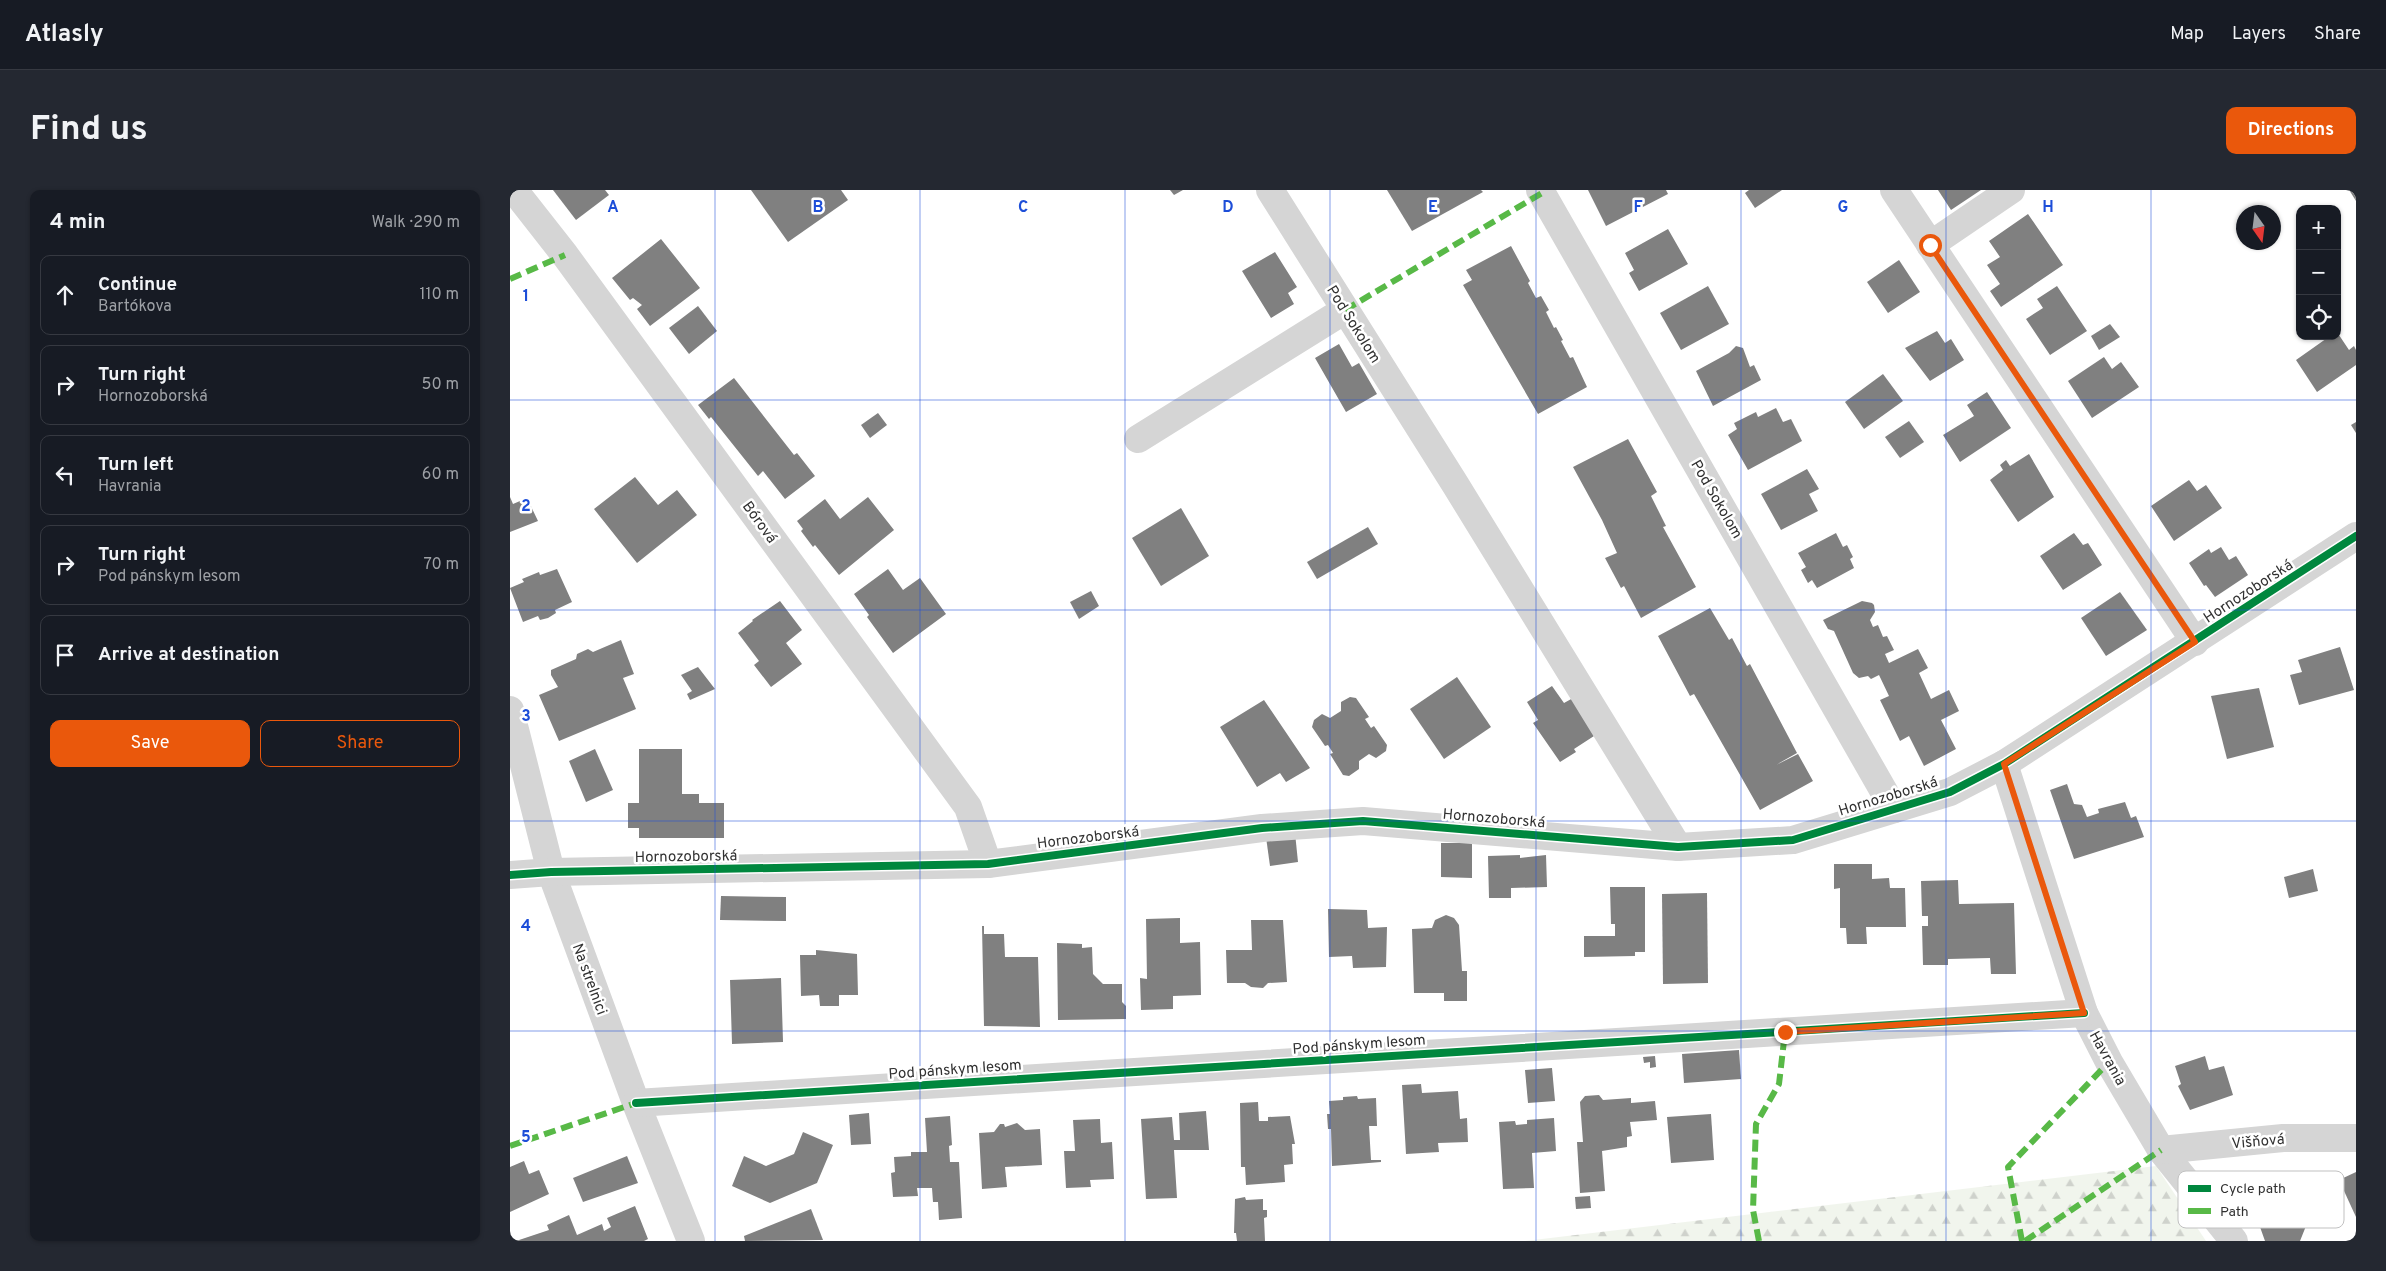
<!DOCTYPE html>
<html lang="en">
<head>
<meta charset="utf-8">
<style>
  body { margin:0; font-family:Overpass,sans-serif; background:#242831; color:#f1f3f6 }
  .controls { position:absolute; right:15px; top:15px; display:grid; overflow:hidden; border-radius:10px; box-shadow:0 1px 4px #0004 }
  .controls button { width:45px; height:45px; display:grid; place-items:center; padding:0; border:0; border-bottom:1px solid #363941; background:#171b24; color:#f1f3f6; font:25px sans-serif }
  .compass { position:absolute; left:1726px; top:15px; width:45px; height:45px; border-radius:50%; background:#171b24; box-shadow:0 1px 4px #0004; rotate:166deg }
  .stop { position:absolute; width:15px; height:15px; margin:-11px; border:4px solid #ea580c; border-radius:50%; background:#fff }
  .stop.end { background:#ea580c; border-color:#fff; box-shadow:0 1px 5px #0008 }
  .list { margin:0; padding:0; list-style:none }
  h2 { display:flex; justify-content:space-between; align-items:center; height:65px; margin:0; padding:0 20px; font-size:21px }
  h2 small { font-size:16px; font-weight:400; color:#9ea1a6 }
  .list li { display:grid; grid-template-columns:32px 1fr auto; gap:15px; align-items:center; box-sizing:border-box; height:80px; margin:0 10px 10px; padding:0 10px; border:1px solid #363941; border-radius:10px }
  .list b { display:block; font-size:19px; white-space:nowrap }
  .list p { margin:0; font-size:16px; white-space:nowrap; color:#9ea1a6 }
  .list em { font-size:16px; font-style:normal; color:#9ea1a6 }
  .actions { display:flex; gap:10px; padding:15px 20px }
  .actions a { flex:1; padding:11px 0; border:1px solid #ea580c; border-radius:10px; text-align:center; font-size:18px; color:#ea580c }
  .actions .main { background:#ea580c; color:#fff }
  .icon { flex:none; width:28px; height:28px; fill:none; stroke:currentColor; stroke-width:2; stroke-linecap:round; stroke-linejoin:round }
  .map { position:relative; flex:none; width:1846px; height:1051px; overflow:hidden; border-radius:10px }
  header { display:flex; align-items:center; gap:30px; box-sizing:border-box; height:70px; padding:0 25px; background:#171b24; border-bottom:1px solid #363941 }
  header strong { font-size:24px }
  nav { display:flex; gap:28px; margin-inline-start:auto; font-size:18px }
  .intro { display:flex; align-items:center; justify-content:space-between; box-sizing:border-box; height:120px; padding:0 30px }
  h1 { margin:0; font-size:35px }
  .button { padding:12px 22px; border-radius:10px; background:#ea580c; color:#fff; font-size:18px; font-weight:700 }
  main { display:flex; gap:30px; padding:0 30px }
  aside { flex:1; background:#171b24; border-radius:10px; box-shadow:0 1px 4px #0004 }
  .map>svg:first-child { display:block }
  .forest { fill:url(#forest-firs) }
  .building { fill:#808080 }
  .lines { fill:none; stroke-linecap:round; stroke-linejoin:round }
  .minor { stroke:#d5d5d5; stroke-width:28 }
  .quiet { stroke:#58b947; stroke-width:6; stroke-dasharray:12 6; stroke-linecap:butt }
  .cycleway-casing { stroke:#fff; stroke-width:11 }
  .cycleway { stroke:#00873e; stroke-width:8 }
  .route { stroke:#ea580c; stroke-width:6 }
  .grid { fill:none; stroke:#1d4ed8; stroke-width:1; stroke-opacity:0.55 }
  .labels { text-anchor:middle; stroke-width:5; stroke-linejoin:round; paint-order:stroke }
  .street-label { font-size:15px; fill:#313131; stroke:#fff }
  .key { fill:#fff; stroke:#c1c1c1; stroke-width:1 }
  .key-label { font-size:14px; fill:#313131 }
  .grid-label { font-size:16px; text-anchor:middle; font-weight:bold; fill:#1d4ed8; stroke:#fff; stroke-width:5; stroke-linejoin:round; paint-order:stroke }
</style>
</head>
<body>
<header>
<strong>Atlasly</strong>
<nav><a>Map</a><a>Layers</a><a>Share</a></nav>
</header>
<div class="intro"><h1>Find us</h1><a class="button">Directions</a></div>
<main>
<aside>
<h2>4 min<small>Walk · 290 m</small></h2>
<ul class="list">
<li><svg class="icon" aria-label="ahead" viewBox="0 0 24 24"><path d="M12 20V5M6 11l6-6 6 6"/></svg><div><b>Continue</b><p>Bartókova</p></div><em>110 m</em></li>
<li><svg class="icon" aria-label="right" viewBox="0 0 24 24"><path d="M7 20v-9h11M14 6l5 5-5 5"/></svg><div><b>Turn right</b><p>Hornozoborská</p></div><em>50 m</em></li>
<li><svg class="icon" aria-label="left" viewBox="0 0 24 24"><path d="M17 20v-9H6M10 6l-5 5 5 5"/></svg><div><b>Turn left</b><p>Havrania</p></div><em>60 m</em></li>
<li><svg class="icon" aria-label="right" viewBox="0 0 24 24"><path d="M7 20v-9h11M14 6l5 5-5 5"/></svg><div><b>Turn right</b><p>Pod pánskym lesom</p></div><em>70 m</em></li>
<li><svg class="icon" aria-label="arrive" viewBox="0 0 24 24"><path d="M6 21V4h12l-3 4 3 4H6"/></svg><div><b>Arrive at destination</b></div></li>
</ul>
<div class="actions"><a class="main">Save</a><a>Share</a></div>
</aside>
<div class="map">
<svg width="1846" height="1051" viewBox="0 0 1846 1051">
  <defs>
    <pattern id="forest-firs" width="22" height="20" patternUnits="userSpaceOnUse" patternTransform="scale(1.25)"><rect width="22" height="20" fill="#f1f5ed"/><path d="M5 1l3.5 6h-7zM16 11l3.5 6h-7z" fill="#cfd2cc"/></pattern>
  </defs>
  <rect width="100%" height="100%" fill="#fff"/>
  <polygon class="forest" points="1646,976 1696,1051 1015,1051"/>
  <g class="building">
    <polygon points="43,0 95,0 99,5 66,30"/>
    <polygon points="241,0 331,0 338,10 278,52"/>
    <polygon points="660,0 673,0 664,5"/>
    <polygon points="877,0 971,0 973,2 902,41"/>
    <polygon points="1078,0 1156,0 1158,4 1096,36"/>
    <polygon points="1239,0 1272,0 1245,18 1235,3"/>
    <polygon points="1428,0 1471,0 1441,20"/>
    <polygon points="1839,0 1846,0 1846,11 1841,3"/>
    <polygon points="1518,24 1553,75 1491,117 1480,101 1490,94 1477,75 1490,67 1479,51"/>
    <polygon points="1158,39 1178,74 1129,101 1119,83 1124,80 1115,63"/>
    <polygon points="151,49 190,98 140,136 127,119 132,115 123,108 120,110 102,88"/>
    <polygon points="1001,56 1020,91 1018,93 1026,108 1031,106 1039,120 1036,122 1044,138 1046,137 1053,150 1051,151 1060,168 1063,167 1077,197 1028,224 953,95 962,90 956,80"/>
    <polygon points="765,62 787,97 778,103 784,114 761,128 732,81"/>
    <polygon points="1389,70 1410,102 1378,123 1357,92"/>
    <polygon points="1198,96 1219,134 1171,160 1150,123"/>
    <polygon points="1547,96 1577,141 1540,165 1516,129 1533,118 1527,109"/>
    <polygon points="188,116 207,141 179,164 159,138"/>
    <polygon points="1600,134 1610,147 1589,160 1581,146"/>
    <polygon points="1427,141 1435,153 1441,149 1454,170 1420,191 1395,158"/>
    <polygon points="1827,142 1839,160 1844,156 1846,160 1846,175 1807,202 1786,170 1820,146 1827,146"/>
    <polygon points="829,154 842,177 849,173 867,204 836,222 805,168"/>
    <polygon points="1226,156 1233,158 1240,177 1244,175 1251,190 1203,216 1186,181 1219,163"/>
    <polygon points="1594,167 1602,179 1611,172 1629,197 1582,228 1558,191"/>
    <polygon points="1373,184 1393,211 1354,239 1335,212"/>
    <polygon points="224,188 284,265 287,263 305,286 275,309 253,281 248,286 201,227 199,229 188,215"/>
    <polygon points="1477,202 1501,238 1450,272 1433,245 1464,226 1457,215"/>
    <polygon points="1266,218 1273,232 1281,229 1292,251 1238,280 1218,245 1227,239 1224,233 1246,222 1248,227"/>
    <polygon points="368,223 377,235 360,248 351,235"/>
    <polygon points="1399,231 1414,252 1390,268 1375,247"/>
    <polygon points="1846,232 1846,243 1841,235"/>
    <polygon points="1118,249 1147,302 1141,306 1156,336 1153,337 1186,397 1131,428 1114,396 1111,398 1095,368 1107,363 1092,330 1063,277"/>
    <polygon points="1519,264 1544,307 1508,332 1480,290 1493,280 1490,275 1496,270 1500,276"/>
    <polygon points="1297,279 1309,299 1299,304 1308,321 1271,340 1251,304"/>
    <polygon points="125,287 148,315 167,300 187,325 127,373 84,319"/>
    <polygon points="1679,290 1687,301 1696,295 1712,318 1664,351 1641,316"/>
    <polygon points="0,307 3,314 17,308 28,331 0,342"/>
    <polygon points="358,307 384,340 329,385 305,355 303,357 291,341 293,339 287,331 315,309 330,329"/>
    <polygon points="671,318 699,366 651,396 622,348"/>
    <polygon points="858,337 868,354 807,389 797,372"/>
    <polygon points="1326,343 1333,357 1337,355 1343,367 1340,369 1344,378 1307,398 1302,390 1298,393 1291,380 1296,377 1288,363"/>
    <polygon points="1564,343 1573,355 1578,353 1592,375 1553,400 1530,366"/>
    <polygon points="1711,357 1719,370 1726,366 1738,385 1705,407 1696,395 1694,396 1679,373 1699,359 1701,363"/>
    <polygon points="47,379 62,412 45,420 46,423 38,428 30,430 28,426 13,432 0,398 14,392 12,389 29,382 30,385"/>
    <polygon points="378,379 393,400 410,388 436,424 383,463 357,427 359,425 344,404"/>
    <polygon points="581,401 589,416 569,429 560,412"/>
    <polygon points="1610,402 1637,440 1596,466 1571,428"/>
    <polygon points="270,411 292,440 276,453 292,474 261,497 244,475 249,471 228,443 243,431 242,430"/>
    <polygon points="1352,411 1362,413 1364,415 1365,422 1360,430 1363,437 1368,435 1373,447 1377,446 1384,460 1375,464 1379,473 1408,459 1418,478 1409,483 1421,509 1439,500 1449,521 1431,530 1446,559 1414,576 1399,546 1390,551 1370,510 1379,506 1369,485 1361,489 1358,486 1349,488 1343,483 1324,441 1318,439 1313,430"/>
    <polygon points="1200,418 1219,450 1222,448 1237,476 1240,474 1287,563 1266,575 1288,564 1303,591 1250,620 1184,504 1180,506 1148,446"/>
    <polygon points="111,450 124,484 113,488 126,519 49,551 29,505 48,497 41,485 41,480 66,469 67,464 78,459 83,462"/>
    <polygon points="1830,457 1844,500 1789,515 1780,485 1792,482 1788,470"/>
    <polygon points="188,477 205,499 180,510 177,504 182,501 171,485"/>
    <polygon points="947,487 981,537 934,569 900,519"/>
    <polygon points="1042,496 1054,513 1063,508 1084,546 1064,559 1066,562 1050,572 1023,533 1028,530 1017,512"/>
    <polygon points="1749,498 1764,557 1717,569 1701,506"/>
    <polygon points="840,507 846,508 859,527 855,529 861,538 864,536 877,555 876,561 866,568 859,564 849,571 849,579 839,586 833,585 820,564 823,563 818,555 815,556 802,537 804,530 812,524 820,528 831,521 831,512"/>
    <polygon points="754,510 800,578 776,592 770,583 747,597 710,537"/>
    <polygon points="85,559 103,600 76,612 59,571"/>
    <polygon points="129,559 172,559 172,604 189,604 189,613 214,613 214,648 129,648 129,638 118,638 118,613 129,613"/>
    <polygon points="1557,594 1564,614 1572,615 1577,627 1589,623 1588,619 1615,612 1621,628 1626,626 1634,647 1564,669 1540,600"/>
    <polygon points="785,643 788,672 760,676 756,647"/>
    <polygon points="931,653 962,653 962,688 931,687"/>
    <polygon points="1010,665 1010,668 1036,665 1037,697 1001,698 1001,708 979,708 978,666"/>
    <polygon points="1324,674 1362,674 1362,689 1379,688 1380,698 1395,698 1396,737 1356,737 1357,754 1337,754 1336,738 1330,738 1330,698 1324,699"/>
    <polygon points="1803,679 1808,701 1779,708 1774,687"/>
    <polygon points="1448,690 1449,714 1504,713 1506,784 1481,784 1480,768 1438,769 1438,775 1413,775 1412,736 1418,736 1418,726 1412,726 1411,691"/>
    <polygon points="1100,697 1135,697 1135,762 1125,762 1125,766 1074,767 1074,746 1105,746 1105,734 1101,734"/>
    <polygon points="1197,703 1198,793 1153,794 1152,704"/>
    <polygon points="211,706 276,707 276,731 210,730"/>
    <polygon points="818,719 857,720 858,738 877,737 876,777 843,778 842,766 819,767"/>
    <polygon points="936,725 944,728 949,735 952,781 957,781 957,811 934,811 934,803 904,803 902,739 922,738 925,730"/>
    <polygon points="670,728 670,753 690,752 691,805 663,806 663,819 631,820 630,788 637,789 636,729"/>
    <polygon points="741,730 773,730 777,792 758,793 753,798 741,797 735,793 717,793 716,760 742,760"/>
    <polygon points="472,736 474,736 474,744 494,744 495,767 528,767 530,837 474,836"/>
    <polygon points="547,753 572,754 572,758 582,757 583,784 593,794 612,794 612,812 616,816 616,829 548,830"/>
    <polygon points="306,760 347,764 348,805 329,805 329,816 310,816 309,805 291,806 290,765 306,765"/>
    <polygon points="271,788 273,852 222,854 220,790"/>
    <polygon points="1229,860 1231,889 1174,893 1172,864"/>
    <polygon points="1145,866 1146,877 1140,878 1140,872 1134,873 1133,867"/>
    <polygon points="1695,866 1699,880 1714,876 1723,905 1680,920 1668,896 1671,894 1665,876"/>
    <polygon points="1042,878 1045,911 1018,913 1015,880"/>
    <polygon points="911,894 912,903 948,901 950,929 957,928 958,952 928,953 929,962 896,964 892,895"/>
    <polygon points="1089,905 1093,910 1121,908 1121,913 1145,911 1147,930 1120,932 1122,946 1117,947 1117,957 1092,961 1095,1001 1070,1003 1067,952 1073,952 1070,912 1075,906"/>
    <polygon points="847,906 848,909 866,908 867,936 859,936 861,970 871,970 871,972 822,976 821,939 818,939 817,924 820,924 819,911 833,910 833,907"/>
    <polygon points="748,912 749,931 758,931 758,927 780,926 785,954 782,954 783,974 774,975 775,992 736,995 735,977 731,977 730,913"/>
    <polygon points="696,921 699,960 664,960 667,1008 636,1009 631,929 662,927 664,950 670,950 669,923"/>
    <polygon points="359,923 361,954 341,955 339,925"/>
    <polygon points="1201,924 1204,970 1161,973 1157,927"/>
    <polygon points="440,926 442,955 439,956 440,972 449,972 452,1028 429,1030 428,1012 423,1012 422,998 407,998 408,1006 383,1007 381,983 385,982 384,967 401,966 401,962 417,962 415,928"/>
    <polygon points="1044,928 1046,961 1022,963 1024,998 993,999 989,932 1005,931 1006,935 1017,934 1017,930"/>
    <polygon points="590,929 591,953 602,952 604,989 580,990 581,997 556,998 554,961 565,961 563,930"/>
    <polygon points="507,933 515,940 530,939 532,975 495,977 497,997 472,999 469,943 484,942 490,934 494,934 495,937"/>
    <polygon points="293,942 323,955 307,993 260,1013 222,996 234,966 256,976 284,964"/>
    <polygon points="117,966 128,993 73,1012 63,988"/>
    <polygon points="14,971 19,984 29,980 39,1004 0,1022 0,977"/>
    <polygon points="1846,982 1846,1027 1829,990"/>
    <polygon points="1786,996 1796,1036 1790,1051 1755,1051 1750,1037 1751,1032 1756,1033 1762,1023 1757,1004"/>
    <polygon points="1080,1006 1081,1018 1066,1019 1065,1007"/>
    <polygon points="735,1007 736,1010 753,1009 753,1020 757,1020 757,1027 754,1028 755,1051 727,1051 726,1043 724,1043 725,1009"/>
    <polygon points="125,1016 138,1049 134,1051 6,1051 39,1040 37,1035 59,1025 67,1045 92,1034 94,1041 101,1037 97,1028"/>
    <polygon points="301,1019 313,1050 235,1051 234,1046"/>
  </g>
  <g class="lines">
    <g class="minor">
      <polyline points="4,0 55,65 458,617 478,674"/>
      <polyline points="760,0 945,294 1168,657"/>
      <polyline points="1030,0 1384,619"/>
      <polyline points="1384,0 1685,452"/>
      <polyline points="1420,55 1501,0"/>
      <polyline points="628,249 835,120"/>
      <polyline points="0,520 41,682 126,913 181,1051"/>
      <polyline points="1494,574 1574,823 1599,872 1651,960 1724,1051"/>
      <polyline points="0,685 41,682 478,674 752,638 853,631 1168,657 1283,650 1440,602 1494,574 1846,346"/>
      <polyline points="126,913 1574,823"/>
      <polyline points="1651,960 1773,948 1846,948"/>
    </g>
    <g class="quiet">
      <polyline points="0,89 55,65"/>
      <polyline points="835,120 1032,3"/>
      <polyline points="0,956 126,913"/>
      <polyline points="1249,1051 1243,1020 1246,934 1269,894 1275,842"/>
      <polyline points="1512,1051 1498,977 1599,872"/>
      <polyline points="1515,1051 1651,960"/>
    </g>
    <defs>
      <g id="cycleway">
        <polyline points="0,685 41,682 478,674 752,638 853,631 1168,657 1283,650 1440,602 1494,574 1846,346"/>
        <polyline points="126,913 1574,823"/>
      </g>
    </defs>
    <use href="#cycleway" class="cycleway-casing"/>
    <use href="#cycleway" class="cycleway"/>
  </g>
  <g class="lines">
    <polyline class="route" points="1275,842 1574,823 1494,574 1685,452 1420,55"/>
  </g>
  <path class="grid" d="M205 0V1051M410 0V1051M615 0V1051M820 0V1051M1026 0V1051M1231 0V1051M1436 0V1051M1641 0V1051M0 210H1846M0 420H1846M0 631H1846M0 841H1846"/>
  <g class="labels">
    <g class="street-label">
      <text transform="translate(844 134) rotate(58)" y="5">Pod Sokolom</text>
      <text transform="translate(1207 309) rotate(60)" y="5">Pod Sokolom</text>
      <text transform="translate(250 332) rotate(54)" y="5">Bórová</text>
      <text transform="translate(1738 401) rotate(-33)" y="5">Hornozoborská</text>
      <text transform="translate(1378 606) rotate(-17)" y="5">Hornozoborská</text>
      <text transform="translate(984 628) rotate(5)" y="5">Hornozoborská</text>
      <text transform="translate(578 647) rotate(-7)" y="5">Hornozoborská</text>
      <text transform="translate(176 666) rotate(-1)" y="5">Hornozoborská</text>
      <text transform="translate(80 789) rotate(70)" y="5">Na strelnici</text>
      <text transform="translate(849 854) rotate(-4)" y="5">Pod pánskym lesom</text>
      <text transform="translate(1598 868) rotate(61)" y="5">Havrania</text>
      <text transform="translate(445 879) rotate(-4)" y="5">Pod pánskym lesom</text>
      <text transform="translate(1748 951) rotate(-5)" y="5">Višňová</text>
    </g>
  </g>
  <rect x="1668" y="981" width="166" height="57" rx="8" class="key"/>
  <rect x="1678" y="995" width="23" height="7" fill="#00873e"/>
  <rect x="1678" y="1018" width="23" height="6" fill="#58b947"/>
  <g class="key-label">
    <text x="1710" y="1003">Cycle path</text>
    <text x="1710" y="1026">Path</text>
  </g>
  <g class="grid-label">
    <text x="103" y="22">A</text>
    <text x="308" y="22">B</text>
    <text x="513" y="22">C</text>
    <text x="718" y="22">D</text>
    <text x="923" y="22">E</text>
    <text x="1128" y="22">F</text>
    <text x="1333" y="22">G</text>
    <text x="1538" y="22">H</text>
    <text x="16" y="111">1</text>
    <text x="16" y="321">2</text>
    <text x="16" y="531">3</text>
    <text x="16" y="741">4</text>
    <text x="16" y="952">5</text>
  </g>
</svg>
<div class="controls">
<button>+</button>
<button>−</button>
<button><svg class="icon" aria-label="locate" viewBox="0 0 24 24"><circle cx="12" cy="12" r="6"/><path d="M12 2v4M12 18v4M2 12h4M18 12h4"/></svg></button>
</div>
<svg class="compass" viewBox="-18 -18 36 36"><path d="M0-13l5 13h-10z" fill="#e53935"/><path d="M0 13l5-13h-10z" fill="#9ea1a6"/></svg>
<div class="stop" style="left:1420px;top:55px"></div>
<div class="stop end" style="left:1275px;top:842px"></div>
</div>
</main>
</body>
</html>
